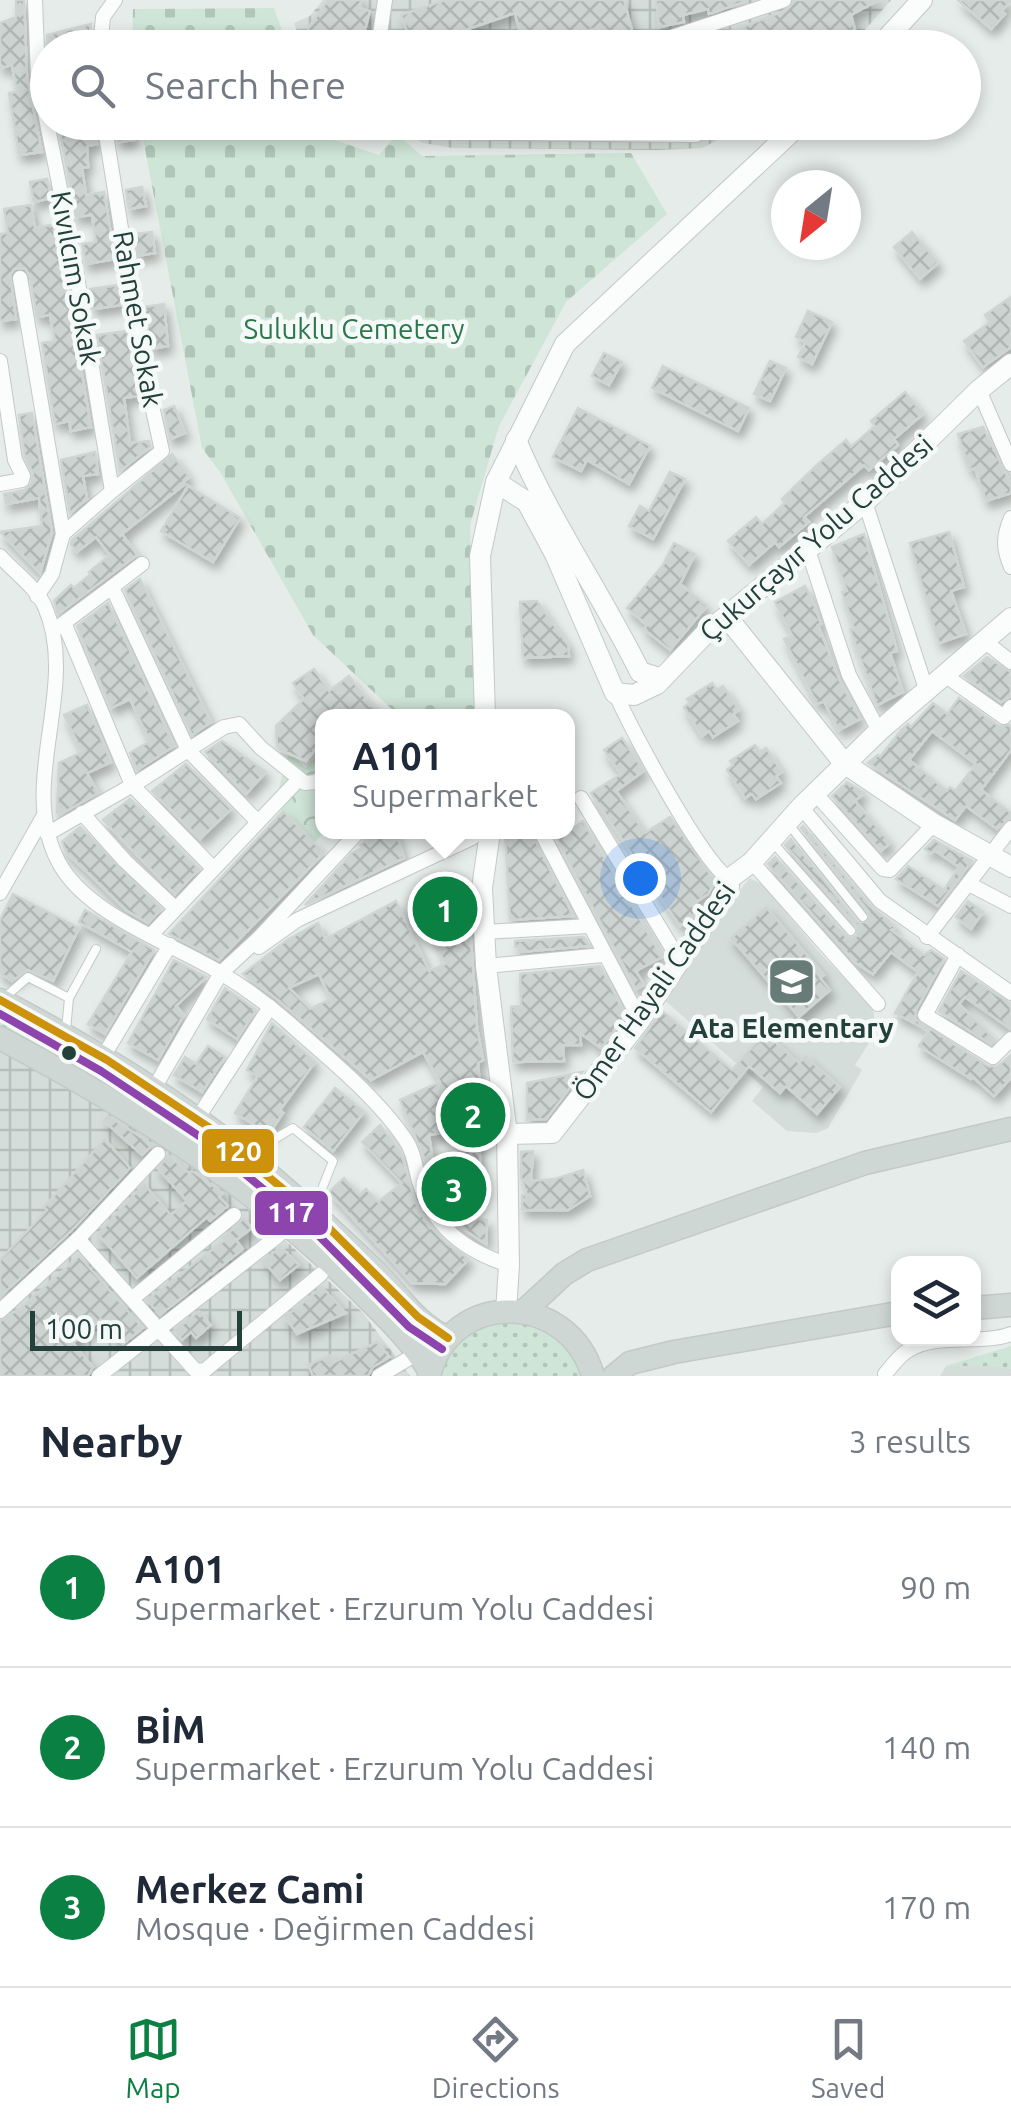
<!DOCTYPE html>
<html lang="en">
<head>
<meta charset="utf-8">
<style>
  body { margin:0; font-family:Ubuntu,sans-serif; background:#f6f6f7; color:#1f2937 }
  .controls { position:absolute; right:30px; bottom:30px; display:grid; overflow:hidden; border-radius:20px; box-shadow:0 5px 15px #0003 }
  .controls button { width:90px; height:90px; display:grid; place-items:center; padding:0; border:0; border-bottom:2px solid #e0e1e3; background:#fff; color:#1f2937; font:50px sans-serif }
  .compass { position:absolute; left:771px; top:170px; width:90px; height:90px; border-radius:50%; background:#fff; box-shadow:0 5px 15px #0003; rotate:210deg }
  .scale { position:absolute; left:30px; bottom:25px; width:212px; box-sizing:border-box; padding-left:10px; border:5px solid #23403a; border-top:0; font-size:28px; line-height:35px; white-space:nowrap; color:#23403a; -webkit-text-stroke:8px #f5faf8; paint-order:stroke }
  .you { position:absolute; left:640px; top:878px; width:35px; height:35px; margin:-25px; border:8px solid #fff; border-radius:50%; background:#1a73e8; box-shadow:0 0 0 15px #1a73e833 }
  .badge { display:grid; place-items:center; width:65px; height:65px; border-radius:50%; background:#0b8043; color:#fff; font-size:32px; font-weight:700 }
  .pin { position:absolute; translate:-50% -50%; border:5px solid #fff; box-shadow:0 2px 10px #0006 }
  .popup { position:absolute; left:315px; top:709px; width:260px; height:130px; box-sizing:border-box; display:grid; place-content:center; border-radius:20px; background:#fff; filter:drop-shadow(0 2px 8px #0005); font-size:32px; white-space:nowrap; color:#747a83 }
  .popup b { font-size:38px; color:#1f2937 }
  .popup::after { content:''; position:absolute; left:50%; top:100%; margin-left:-20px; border:20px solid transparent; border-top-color:#fff }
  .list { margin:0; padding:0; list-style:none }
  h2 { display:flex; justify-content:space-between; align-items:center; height:130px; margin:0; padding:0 40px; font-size:42px }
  h2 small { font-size:32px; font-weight:400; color:#747a83 }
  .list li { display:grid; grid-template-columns:65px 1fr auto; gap:30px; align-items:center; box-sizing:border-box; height:160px; padding:0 40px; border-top:2px solid #e0e1e3 }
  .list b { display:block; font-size:38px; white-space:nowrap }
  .list p { margin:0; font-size:32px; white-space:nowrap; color:#747a83 }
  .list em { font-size:32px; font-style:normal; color:#747a83 }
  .icon { flex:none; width:55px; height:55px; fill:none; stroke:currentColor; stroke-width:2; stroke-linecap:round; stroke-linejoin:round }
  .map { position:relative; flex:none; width:1011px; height:1376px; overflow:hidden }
  .search { position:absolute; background:#fff; box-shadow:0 5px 15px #0003; left:30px; right:30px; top:30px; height:110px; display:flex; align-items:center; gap:25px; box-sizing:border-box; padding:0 35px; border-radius:55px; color:#747a83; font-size:38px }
  .sheet { height:610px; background:#fff }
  nav { display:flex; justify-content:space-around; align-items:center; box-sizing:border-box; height:140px; border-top:2px solid #e0e1e3; background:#fff; font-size:28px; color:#747a83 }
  nav a { display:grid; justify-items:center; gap:5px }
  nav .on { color:#0b8043 }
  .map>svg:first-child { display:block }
  .built { fill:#d4ddd9 }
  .industrial { fill:url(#industrial-grid) }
  .grass { fill:url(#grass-dots) }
  .cemetery { fill:url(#cemetery-stones) }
  .park { fill:url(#park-crowns) }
  .building { fill:url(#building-cross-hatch); stroke:#cfd5d2; stroke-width:2.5; fill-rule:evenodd; filter:url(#shadow) }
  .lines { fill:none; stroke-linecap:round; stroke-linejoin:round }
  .lane-casing { stroke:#c3c9c6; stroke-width:10 }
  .street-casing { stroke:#c3c9c6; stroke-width:16 }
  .secondary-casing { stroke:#c2c9c7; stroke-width:22 }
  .primary-casing { stroke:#c2cac8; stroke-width:25 }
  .lane { stroke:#fbfcfc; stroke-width:8 }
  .street { stroke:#fbfcfc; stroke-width:14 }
  .secondary { stroke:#fbfcfc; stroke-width:20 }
  .primary { stroke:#cfd7d5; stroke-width:22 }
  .bus-1-casing { stroke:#f5faf8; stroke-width:15 }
  .bus-2-casing { stroke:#f5faf8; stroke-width:15 }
  .bus-1 { stroke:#cd920c; stroke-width:8 }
  .bus-2 { stroke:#8e44ad; stroke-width:8 }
  .bus-dot { fill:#23403a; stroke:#f5faf8; stroke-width:4 }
  .labels { text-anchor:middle; stroke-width:9; stroke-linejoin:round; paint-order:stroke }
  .street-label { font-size:28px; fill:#23403a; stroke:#f5faf8 }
  .park-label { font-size:28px; fill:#2c774e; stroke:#f5faf8 }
  .poi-label { font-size:28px; font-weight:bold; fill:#23403a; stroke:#f5faf8 }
  .line-badge { stroke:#f5faf8; stroke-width:4 }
  .badge-label { font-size:28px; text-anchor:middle; font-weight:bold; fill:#fff }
</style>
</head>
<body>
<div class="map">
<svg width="1011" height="1376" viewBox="0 0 1011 1376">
  <defs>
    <pattern id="industrial-grid" width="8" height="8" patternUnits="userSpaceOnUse" patternTransform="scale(2.5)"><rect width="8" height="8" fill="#d4ddd9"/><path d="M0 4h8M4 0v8" fill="none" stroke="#b6bfbb"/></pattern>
    <pattern id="grass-dots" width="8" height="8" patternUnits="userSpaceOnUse" patternTransform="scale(2.5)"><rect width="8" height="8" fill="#cfe5d7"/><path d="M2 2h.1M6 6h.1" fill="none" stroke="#b1c6b9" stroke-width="1.8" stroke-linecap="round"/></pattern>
    <pattern id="cemetery-stones" width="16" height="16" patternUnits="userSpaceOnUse" patternTransform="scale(2.5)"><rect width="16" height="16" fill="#cfe5d7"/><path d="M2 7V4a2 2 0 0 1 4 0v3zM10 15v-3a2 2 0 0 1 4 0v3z" fill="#b1c6b9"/></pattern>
    <pattern id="park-crowns" width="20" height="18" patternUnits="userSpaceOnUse" patternTransform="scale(2.5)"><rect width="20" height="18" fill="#cfe5d7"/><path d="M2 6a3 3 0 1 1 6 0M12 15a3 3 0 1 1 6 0" fill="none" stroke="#b1c6b9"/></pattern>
    <pattern id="building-cross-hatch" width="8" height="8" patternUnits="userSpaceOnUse" patternTransform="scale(2.5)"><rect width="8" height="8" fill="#cdd3d1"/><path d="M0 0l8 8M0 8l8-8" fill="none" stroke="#b0b6b4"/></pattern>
    <filter id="shadow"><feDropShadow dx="4" dy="7" stdDeviation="5" flood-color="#0004"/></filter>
  </defs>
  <rect width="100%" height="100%" fill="#e6ece9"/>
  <g class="built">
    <polygon points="750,878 763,885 821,954 873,1008 876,1032 855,1065 862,1070 828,1128 816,1133 787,1131 752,1101 763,1087 661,997 691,956 698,953 713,922"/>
    <polygon points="946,1366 996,1366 1011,1369 1011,1376 940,1376"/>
  </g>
  <g class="industrial">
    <polygon points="323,0 891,0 849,48 303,48 294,23 310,16"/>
    <polygon points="389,123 751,123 702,148 656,150 453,148 423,143"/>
    <polygon points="0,1050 144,1129 185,1156 287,1242 363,1313 410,1376 0,1376"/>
  </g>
  <g class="grass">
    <path d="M0 1017C91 1063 182 1113 262 1178 293 1204 323 1234 353 1261L176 1125 84 1067 0 1027Z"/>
    <path d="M514 1319C549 1327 568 1342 581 1376H440C456 1337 471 1324 514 1319Z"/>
    <polygon points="1011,1346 1011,1369 996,1366 946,1366"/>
  </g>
  <g class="cemetery">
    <polygon points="274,8 288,47 132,47 133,9"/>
    <polygon points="140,123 317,123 329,138 379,155 397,134 422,156 631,153 667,214 566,302 499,426 470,525 476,716 399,716 313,635 220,472 202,448"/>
  </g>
  <polygon class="park" points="289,751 305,768 322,751 324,832 314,843 275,803"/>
  <g class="building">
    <polygon points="16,0 24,0 27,78 42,152 19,155 9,93 17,92 12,65 0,68 0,23 16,17"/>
    <polygon points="328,0 361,0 360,8 370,11 360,48 312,48 308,28"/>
    <polygon points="445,0 624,0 633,34 611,39 611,33 599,37 597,28 548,42 546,36 522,42 515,13 413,48 401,15"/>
    <polygon points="656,0 747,0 747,1 709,14 708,9 683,15 684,22 659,27"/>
    <polygon points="794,0 879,0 851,15 856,33 822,48 686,48 787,10"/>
    <polygon points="958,0 1011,0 1011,1 1001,11 1005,14 991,29"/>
    <polygon points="91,24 89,47 47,47 47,35"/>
    <polygon points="58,122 94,122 97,144 87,146 88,167 82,168 86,195 104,192 115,259 86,264 82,244 96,242 92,215 76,217"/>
    <polygon points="115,122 132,122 134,140 118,142"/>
    <polygon points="47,179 51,198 34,202 30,182"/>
    <polygon points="142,187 146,206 129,209 126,190"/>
    <polygon points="31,205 35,228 56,224 91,427 71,431 69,421 55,424 42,343 55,341 50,315 37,317 30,276 25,268 14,269 10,275 16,319 0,321 0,234 8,233 4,209"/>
    <polygon points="152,232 155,253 136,256 133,234"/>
    <polygon points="912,232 938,263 920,279 894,247"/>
    <polygon points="119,285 122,305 93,309 90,289"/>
    <polygon points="1011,297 1011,347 983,367 964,341 990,322 985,315"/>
    <polygon points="164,304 168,346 151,349 144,307"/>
    <polygon points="808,311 832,322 812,364 798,357 806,342 796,337"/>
    <polygon points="127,331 139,396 124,398 130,443 149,441 150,447 120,471 97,335"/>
    <polygon points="604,353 622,362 609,385 592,376"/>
    <polygon points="770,361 786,368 770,401 754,394"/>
    <polygon points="663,366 749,408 738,431 652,388"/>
    <polygon points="905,392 923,414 894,439 898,445 869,470 864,465 804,517 809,522 779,547 775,542 749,565 728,541 756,517 762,524 785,503 782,499 818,464 846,440 851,447 875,426 871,421"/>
    <polygon points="174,406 185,433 170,439 164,410"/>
    <polygon points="578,408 650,446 629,484 587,460 581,471 553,457"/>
    <polygon points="32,413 52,533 40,573 0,532 42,526 39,498 6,504 4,494 25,490 32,483 33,473 25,457 19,415"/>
    <polygon points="983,427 1011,484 1011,493 986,501 975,468 970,470 958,434"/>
    <polygon points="95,452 98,474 83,476 87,499 70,513 61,460"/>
    <polygon points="172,454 189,477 182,483 185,484 122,534 137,555 58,614 54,601 71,585 74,588 91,574 89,572 110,555 96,537 77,552 71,544 72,540"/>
    <polygon points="670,472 685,479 653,539 629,526 640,506 649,511"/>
    <polygon points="188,486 240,518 213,562 161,531"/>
    <polygon points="949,532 964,587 951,591 966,634 939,643 910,543"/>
    <polygon points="864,534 897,651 890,653 903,692 877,705 850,629 854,628 842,592 847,591 832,547"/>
    <polygon points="674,543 695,554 680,584 707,606 670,650 644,629 647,625 627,608 663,565"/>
    <polygon points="140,579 211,722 192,735 125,590"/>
    <polygon points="805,586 815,607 821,624 818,625 839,679 860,719 839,730 824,701 817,704 784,639 792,635 775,602"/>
    <polygon points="537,601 568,645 569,656 523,658 520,602"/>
    <polygon points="108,603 174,746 137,770 130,753 150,741 130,699 111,708 77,626"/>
    <polygon points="987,657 1011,672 1011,696 1001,702 964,676"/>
    <polygon points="314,669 329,691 349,676 375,710 367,716 322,716 322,741 306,761 280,750 277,746 276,726 304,699 293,683"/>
    <polygon points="712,683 717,690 723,686 739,710 733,714 738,721 713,737 709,731 702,736 684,707 690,703 687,699"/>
    <path d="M959 698 999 726 1011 725V750L981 790 1011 813V818L997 829 966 806 955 820 868 763 878 755 880 757 901 730 908 724 911 727 933 703 947 714ZM932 731 976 764 955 791 950 787 947 791 909 760Z"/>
    <polygon points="87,705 111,762 87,773 98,793 61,814 57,813 59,763 82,752 64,715"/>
    <polygon points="622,738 644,771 616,791 645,833 670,817 715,881 708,894 692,905 696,912 692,918 680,926 591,793 621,774 604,750"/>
    <polygon points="222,741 266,772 246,794 205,752"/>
    <polygon points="755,745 760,752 766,748 782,772 776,776 781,783 756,799 752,794 745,798 727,770 733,765 730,761"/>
    <polygon points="186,764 231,809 200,839 152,791"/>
    <polygon points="847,782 864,793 855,801 890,843 881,851 832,796"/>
    <polygon points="130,799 199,869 175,894 103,820"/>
    <polygon points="283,811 324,853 219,960 169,934"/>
    <polygon points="583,821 662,957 636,971 644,985 636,989 553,832 568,832"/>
    <polygon points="803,826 872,908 888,920 895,928 891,930 924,955 931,950 944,959 916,1010 915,1019 988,1066 997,1067 1011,1055 1011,1078 994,1096 973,1077 971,1079 919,1046 929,1031 895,1013 918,972 891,952 873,974 856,963 768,864 775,857 845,936 852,938 857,936 857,926 785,845 791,839 857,922 868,922 869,912 801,828"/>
    <polygon points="80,827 161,909 148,923 126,910 66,852 62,842"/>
    <polygon points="380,832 396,832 404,858 305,905 352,853 362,848 360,845 365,840"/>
    <polygon points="505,832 531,832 573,916 510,920"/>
    <polygon points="934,840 972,861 938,906 896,879 908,866 944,890 959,867 934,850 931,853 925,849"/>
    <path d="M457 882 469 912 477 1028 483 1060 478 1063 483 1126 479 1127 480 1162H477L466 1218 487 1220 486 1244 460 1227 436 1196 442 1165 462 1169 460 1130 429 1135 434 1170 430 1172 400 1100 440 1082 423 1052 371 1080 277 999 243 974 287 940 318 923 325 939 396 901 429 971 445 964 418 898ZM319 974 331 999 310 1009 289 988Z"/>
    <polygon points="13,894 79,928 53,981 28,970 12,981 0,973 0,920"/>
    <polygon points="968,901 983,912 971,929 956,917"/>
    <polygon points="766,907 824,975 820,978 830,990 799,1017 731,938"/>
    <polygon points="85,910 154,950 105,1034 88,1024 132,952 79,922"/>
    <polygon points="584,937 589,946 519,952 519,947 515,947 515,941"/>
    <polygon points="174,960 206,977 176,1006 184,1015 158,1060 128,1043"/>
    <polygon points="600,966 626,1016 601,1048 580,1033 581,1045 563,1045 564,1061 513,1062 511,1007 521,1006 520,974"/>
    <polygon points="961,971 1011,1004 1011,1029 965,997 959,1004 995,1040 991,1044 939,1011"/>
    <polygon points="225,988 256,1010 237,1039 207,1019"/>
    <polygon points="662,1011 732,1070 765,1033 799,1063 805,1056 840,1087 817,1114 786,1086 780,1093 749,1066 711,1112 635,1048"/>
    <polygon points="272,1023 315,1062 280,1110 283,1113 269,1134 235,1113 258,1076 247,1070"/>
    <polygon points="208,1046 225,1057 202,1092 174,1075 185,1057 196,1064"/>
    <polygon points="582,1072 546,1119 527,1120 527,1083"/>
    <polygon points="335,1088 364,1112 333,1151 304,1127"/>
    <polygon points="108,1116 136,1134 153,1145 142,1155 104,1121"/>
    <polygon points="380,1125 401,1153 415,1201 430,1229 430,1226 446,1243 469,1259 445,1284 412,1283 329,1192 344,1178 359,1195 366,1189 378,1202 402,1183 362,1142"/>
    <polygon points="105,1139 130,1168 71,1231 0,1297 0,1260 47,1210 44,1207"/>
    <polygon points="533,1151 531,1181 555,1179 583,1170 590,1196 568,1210 522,1210 522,1195 527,1195 521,1177 521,1152"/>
    <polygon points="168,1155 189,1173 192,1171 223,1193 219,1197 228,1206 210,1221 207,1217 137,1278 98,1234 144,1184 171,1215 187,1201 158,1169"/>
    <polygon points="244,1218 252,1228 236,1240 243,1249 160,1315 147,1300 225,1240 223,1238"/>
    <polygon points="281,1247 299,1265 280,1280 263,1261"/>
    <polygon points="79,1256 143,1328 123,1344 101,1319 73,1343 93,1367 88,1376 0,1376 0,1321 22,1307"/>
    <polygon points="322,1287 346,1313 297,1334 285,1317"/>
    <polygon points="199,1311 211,1325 196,1338 191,1332 182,1340 174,1331"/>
    <polygon points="377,1342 390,1357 373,1367 368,1376 313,1376 308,1365 331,1355 334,1362"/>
  </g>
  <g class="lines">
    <defs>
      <g id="lane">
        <polyline points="790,826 863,917"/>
        <polyline points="774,844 851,931"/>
        <polyline points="4,998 28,977 69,998 66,1030"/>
        <polyline points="69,998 96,949"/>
        <polyline points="251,1153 293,1128 333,1161 314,1209"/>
      </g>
      <g id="street">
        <polyline points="35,0 38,77 76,270 112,491 63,534"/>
        <polyline points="100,48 103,17 115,0"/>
        <polyline points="378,48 385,0"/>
        <polyline points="458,48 480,43 497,48"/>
        <polyline points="619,48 666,39 784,0"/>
        <polyline points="104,122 142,360 162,451 112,491"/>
        <polyline points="407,122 421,132 696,135 719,122"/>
        <polyline points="20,278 63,534 52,574 37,596"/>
        <polyline points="0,361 15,460 23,476 22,480 0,484"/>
        <polyline points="979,390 1011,464"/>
        <polyline points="865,502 927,692"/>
        <path d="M1011 518C1003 537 1003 548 1011 567"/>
        <polyline points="808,550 849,675 879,731"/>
        <path d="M0 556C13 571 38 589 45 607 80 688 17 781 58 861 85 914 169 942 219 972 246 988 274 1009 298 1031 334 1063 377 1098 405 1139 414 1152 415 1166 419 1181 433 1227 465 1251 509 1265"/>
        <polyline points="112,587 142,564"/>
        <polyline points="65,625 132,785 213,868"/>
        <polyline points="53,631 112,587 188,750 257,821"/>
        <polyline points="983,640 1011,662"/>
        <polyline points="946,676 1004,717 1011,707"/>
        <path d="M615 693C632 730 700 859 729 879V887"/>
        <polyline points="815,793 883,869 890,870 934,824"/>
        <polyline points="581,798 680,961"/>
        <polyline points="801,807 880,901 1011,993"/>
        <polyline points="82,813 125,861 174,907"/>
        <polyline points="541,832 640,1020"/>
        <polyline points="47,834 138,782 224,727 239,724 261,748 305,783 316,782 322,777"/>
        <polyline points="752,862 878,1004"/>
        <polyline points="969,884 1011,906"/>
        <polyline points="0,893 43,817"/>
        <polyline points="485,932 589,926"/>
        <polyline points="151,935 299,779"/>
        <polyline points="927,937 1011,828"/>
        <polyline points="259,947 297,920 472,838 477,832"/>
        <polyline points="958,955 925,1015 993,1057 1011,1039"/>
        <polyline points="486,966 603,955"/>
        <polyline points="103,1057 170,945"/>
        <polyline points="153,1090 221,973 259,938 358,832"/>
        <polyline points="197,1119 270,1007"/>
        <polyline points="78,1239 195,1370 204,1371 321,1274"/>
        <polyline points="133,1298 234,1215"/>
        <polyline points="0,1311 78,1239 158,1154"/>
        <path d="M885 1374C891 1367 899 1356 907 1351 938 1331 979 1346 1011 1334"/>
        <polyline points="99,1376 279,1235"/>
        <polyline points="379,1376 418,1353"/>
      </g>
      <g id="secondary">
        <polyline points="878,48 922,0"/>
        <path d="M516 440C550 521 601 593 640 672L662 679"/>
        <polyline points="496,482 527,502 555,554 615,693 634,695 657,684 705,634 865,502 979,390 1011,364"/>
        <polyline points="727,617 844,763 934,824 1011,867"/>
        <polyline points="485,716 480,556 496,482 565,344 802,122"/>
        <polyline points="490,832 482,888 486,966 507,1134 509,1265 506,1312"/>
        <polyline points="729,879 752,862 801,807 879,731 1011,618"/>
        <polyline points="507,1134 552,1133 640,1020 729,887"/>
      </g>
      <g id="primary">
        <path d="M0 1000C97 1051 191 1108 274 1179 309 1209 343 1240 376 1272 399 1295 417 1325 448 1338"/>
        <path d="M0 1038C132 1108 254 1185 360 1291 385 1316 412 1341 430 1372"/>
        <polyline points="974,1308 1011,1305"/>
        <polyline points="524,1311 564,1274 587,1260 865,1163 1011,1129"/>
        <path d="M429 1376C450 1289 569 1291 593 1376"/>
        <polyline points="614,1376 630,1363 674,1352 898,1313"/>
      </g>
    </defs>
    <use href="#lane" class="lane-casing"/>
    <use href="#street" class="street-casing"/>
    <use href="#secondary" class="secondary-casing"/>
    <use href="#primary" class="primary-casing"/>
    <use href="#lane" class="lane"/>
    <use href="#street" class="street"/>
    <use href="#secondary" class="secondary"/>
    <use href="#primary" class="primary"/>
    <defs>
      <polyline id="bus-1" points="0,1000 107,1060 210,1128 326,1225 418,1317 448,1338"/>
      <polyline id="bus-2" points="0,1014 101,1071 202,1138 317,1234 409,1327 442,1349"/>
    </defs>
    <use href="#bus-1" class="bus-1-casing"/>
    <use href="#bus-2" class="bus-2-casing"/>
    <use href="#bus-1" class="bus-1"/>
    <use href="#bus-2" class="bus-2"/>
  </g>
  <defs>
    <symbol id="school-square" viewBox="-11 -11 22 22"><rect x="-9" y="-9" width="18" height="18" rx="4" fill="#677c77" stroke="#f5faf8"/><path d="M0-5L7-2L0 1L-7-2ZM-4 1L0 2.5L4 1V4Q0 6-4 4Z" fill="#fff"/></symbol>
  </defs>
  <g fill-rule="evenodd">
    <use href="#school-square" x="764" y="954" width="55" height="55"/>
  </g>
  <circle class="bus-dot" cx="69" cy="1053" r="9"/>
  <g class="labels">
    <g class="street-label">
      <text transform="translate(76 278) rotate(80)" y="10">Kıvılcım Sokak</text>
      <text transform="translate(138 319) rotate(80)" y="10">Rahmet Sokak</text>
      <text transform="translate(816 538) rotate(-41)" y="10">Çukurçayır Yolu Caddesi</text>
      <text transform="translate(654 991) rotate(-55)" y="10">Ömer Hayali Caddesi</text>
    </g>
    <g class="park-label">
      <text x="354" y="339">Suluklu Cemetery</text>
    </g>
    <g class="poi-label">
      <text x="791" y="1038">Ata Elementary</text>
    </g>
  </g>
  <g class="line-badge">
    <rect x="200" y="1127" width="76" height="48" rx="10" fill="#cd920c"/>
    <rect x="253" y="1189" width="77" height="48" rx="10" fill="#8e44ad"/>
  </g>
  <g class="badge-label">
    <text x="238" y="1161">120</text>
    <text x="291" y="1222">117</text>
  </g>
</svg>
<div class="controls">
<button><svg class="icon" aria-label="layers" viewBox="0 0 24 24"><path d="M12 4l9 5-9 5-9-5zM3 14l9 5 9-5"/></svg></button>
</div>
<svg class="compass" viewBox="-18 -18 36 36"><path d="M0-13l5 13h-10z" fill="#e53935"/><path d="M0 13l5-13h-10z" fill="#747a83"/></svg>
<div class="scale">100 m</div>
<div class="you"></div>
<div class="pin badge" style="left:445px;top:909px">1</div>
<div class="popup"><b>A101</b>Supermarket</div>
<div class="pin badge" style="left:473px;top:1115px">2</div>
<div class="pin badge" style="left:454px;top:1189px">3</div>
<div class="search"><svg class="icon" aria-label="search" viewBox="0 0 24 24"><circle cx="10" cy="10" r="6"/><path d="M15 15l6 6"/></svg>Search here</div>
</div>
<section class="sheet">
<h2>Nearby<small>3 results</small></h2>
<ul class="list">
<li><span class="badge">1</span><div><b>A101</b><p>Supermarket · Erzurum Yolu Caddesi</p></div><em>90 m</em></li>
<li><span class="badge">2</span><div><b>BİM</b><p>Supermarket · Erzurum Yolu Caddesi</p></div><em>140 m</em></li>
<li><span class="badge">3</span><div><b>Merkez Cami</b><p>Mosque · Değirmen Caddesi</p></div><em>170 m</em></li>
</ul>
</section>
<nav>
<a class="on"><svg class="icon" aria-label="map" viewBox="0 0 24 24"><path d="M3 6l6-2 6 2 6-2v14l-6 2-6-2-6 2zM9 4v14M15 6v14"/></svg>Map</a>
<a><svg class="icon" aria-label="directions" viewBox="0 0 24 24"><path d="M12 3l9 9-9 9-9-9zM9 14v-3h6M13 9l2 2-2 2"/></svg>Directions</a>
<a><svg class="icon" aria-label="saved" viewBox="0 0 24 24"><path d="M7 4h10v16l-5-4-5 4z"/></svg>Saved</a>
</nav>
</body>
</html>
